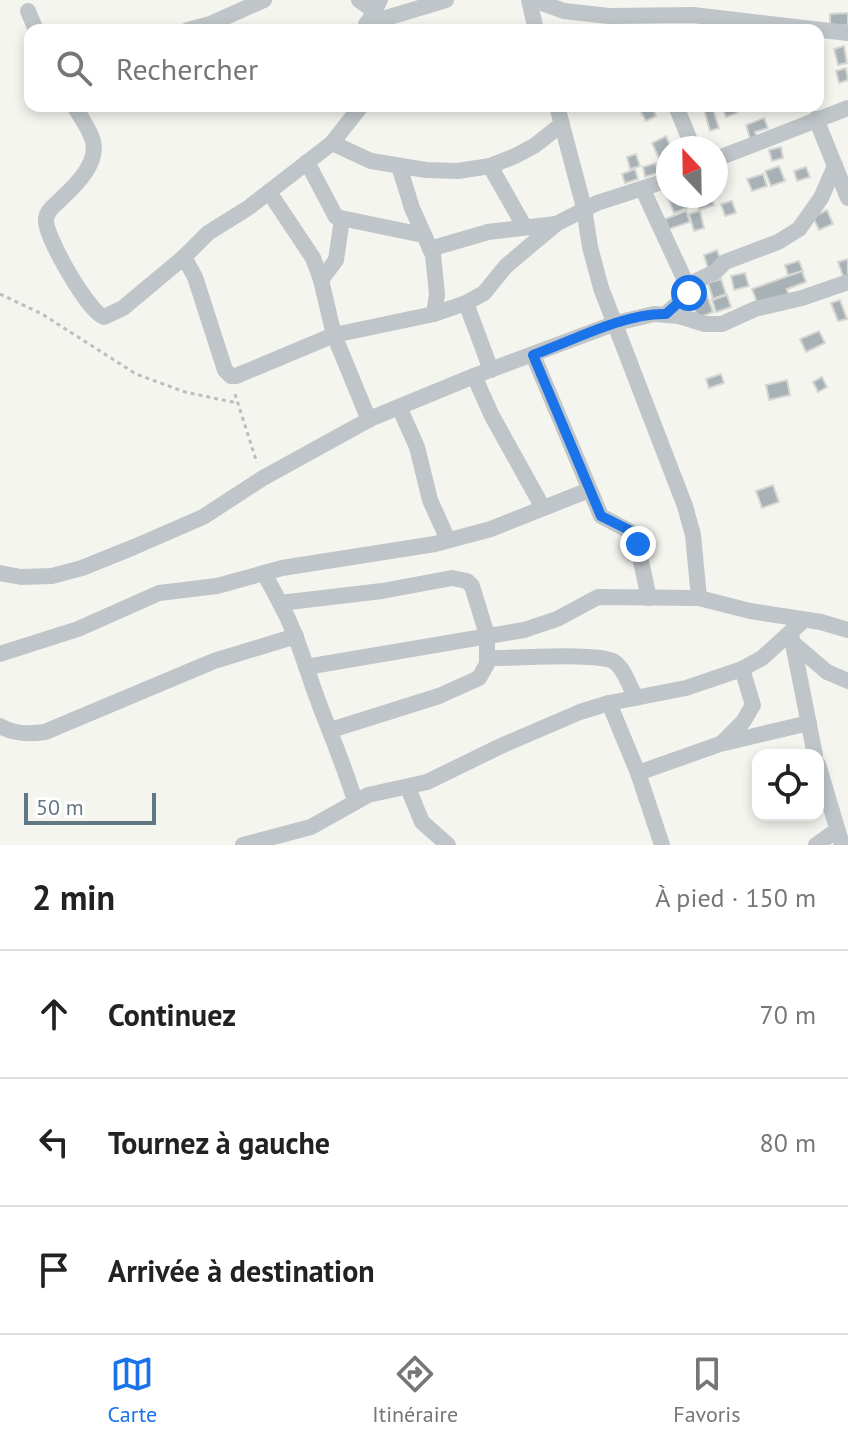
<!DOCTYPE html>
<html lang="fr">
<head>
<meta charset="utf-8">
<style>
  body { margin:0; font-family:"PT Sans",sans-serif; background:#f2f2f2; color:#222 }
  .controls { position:absolute; right:24px; bottom:24px; display:grid; overflow:hidden; border-radius:16px; box-shadow:0 4px 12px #0003 }
  .controls button { width:72px; height:72px; display:grid; place-items:center; padding:0; border:0; border-bottom:2px solid #e0e0e0; background:#fff; color:#222; font:40px sans-serif }
  .compass { position:absolute; left:656px; top:136px; width:72px; height:72px; border-radius:50%; background:#fff; box-shadow:0 4px 12px #0003; rotate:338deg }
  .scale { position:absolute; left:24px; bottom:20px; width:132px; box-sizing:border-box; padding-left:8px; border:4px solid #627784; border-top:0; font-size:22px; line-height:28px; white-space:nowrap; color:#627784; -webkit-text-stroke:6px #fff; paint-order:stroke }
  .stop { position:absolute; width:24px; height:24px; margin:-18px; border:6px solid #1a73e8; border-radius:50%; background:#fff }
  .stop.end { background:#1a73e8; border-color:#fff; box-shadow:0 2px 8px #0008 }
  .list { margin:0; padding:0; list-style:none }
  h2 { display:flex; justify-content:space-between; align-items:center; height:104px; margin:0; padding:0 32px; font-size:34px }
  h2 small { font-size:26px; font-weight:400; color:#767676 }
  .list li { display:grid; grid-template-columns:52px 1fr auto; gap:24px; align-items:center; box-sizing:border-box; height:128px; padding:0 32px; border-top:2px solid #e0e0e0 }
  .list b { display:block; font-size:30px; white-space:nowrap }
  .list em { font-size:26px; font-style:normal; color:#767676 }
  .icon { flex:none; width:44px; height:44px; fill:none; stroke:currentColor; stroke-width:2; stroke-linecap:round; stroke-linejoin:round }
  .map { position:relative; flex:none; width:848px; height:845px; overflow:hidden }
  .search { position:absolute; background:#fff; box-shadow:0 4px 12px #0003; left:24px; right:24px; top:24px; height:88px; display:flex; align-items:center; gap:20px; box-sizing:border-box; padding:0 28px; border-radius:16px; color:#767676; font-size:30px }
  .sheet { height:488px; background:#fff }
  nav { display:flex; justify-content:space-around; align-items:center; box-sizing:border-box; height:112px; border-top:2px solid #e0e0e0; background:#fff; font-size:22px; color:#767676 }
  nav a { display:grid; justify-items:center; gap:4px }
  nav .on { color:#1a73e8 }
  .map>svg:first-child { display:block }
  .building { fill:#a8b2b6; stroke:#d6d6d3; stroke-width:2 }
  .lines { fill:none; stroke-linecap:round; stroke-linejoin:round }
  .path { stroke:#bbbec0; stroke-width:3; stroke-dasharray:4 4; stroke-linecap:butt }
  .minor { stroke:#bfc5c8; stroke-width:16 }
  .route { stroke:#1a73e8; stroke-width:10 }
</style>
</head>
<body>
<div class="map">
<svg width="848" height="845" viewBox="0 0 848 845">
  <rect width="100%" height="100%" fill="#f5f5f0"/>
  <g class="building">
    <polygon points="848,13 848,25 830,26 830,14"/>
    <polygon points="844,46 847,63 838,65 834,49"/>
    <polygon points="846,68 848,80 839,83 836,71"/>
    <polygon points="703,106 712,106 719,128 710,131"/>
    <polygon points="722,106 735,106 737,113 726,117"/>
    <polygon points="652,107 656,116 646,121 641,112"/>
    <polygon points="764,118 768,128 755,132 759,142 752,145 746,125"/>
    <polygon points="666,136 671,148 668,148 668,158 660,161 652,143"/>
    <polygon points="781,147 783,158 772,161 769,150"/>
    <polygon points="636,154 640,166 630,169 627,157"/>
    <polygon points="656,163 658,173 645,177 643,167"/>
    <polygon points="779,166 785,181 771,186 765,171"/>
    <polygon points="806,167 810,177 797,181 794,171"/>
    <polygon points="635,169 638,179 625,183 622,174"/>
    <polygon points="763,174 767,186 752,191 747,179"/>
    <polygon points="673,196 683,196 687,208 674,213 668,198"/>
    <polygon points="711,197 714,205 699,210 696,202"/>
    <polygon points="732,201 736,213 725,216 721,204"/>
    <polygon points="827,210 833,224 819,230 813,217"/>
    <polygon points="686,211 690,222 669,229 665,219"/>
    <polygon points="700,211 704,228 694,231 689,214"/>
    <polygon points="717,250 723,267 709,272 704,255"/>
    <polygon points="848,259 848,281 845,282 838,262"/>
    <polygon points="799,261 803,271 788,275 785,265"/>
    <polygon points="802,271 806,282 787,289 789,297 759,308 752,289"/>
    <polygon points="745,273 749,286 734,290 731,276"/>
    <polygon points="721,279 726,294 713,299 708,283"/>
    <polygon points="705,290 713,312 698,318 689,296"/>
    <polygon points="727,295 731,307 716,312 712,300"/>
    <polygon points="840,300 847,319 838,321 831,303"/>
    <polygon points="819,331 825,343 806,352 800,339"/>
    <polygon points="721,374 724,383 709,388 706,379"/>
    <polygon points="822,377 827,387 818,392 813,382"/>
    <polygon points="787,380 790,395 769,400 766,385"/>
    <polygon points="773,485 779,502 762,508 756,491"/>
  </g>
  <g class="lines">
    <g class="path">
      <polyline points="0,294 42,314 136,374 185,392 237,403"/>
      <polyline points="235,394 257,463"/>
    </g>
    <g class="minor">
      <polyline points="359,0 373,10"/>
      <polyline points="529,0 536,30"/>
      <polyline points="533,0 564,11 609,16 693,15 848,33"/>
      <polyline points="28,11 36,30"/>
      <polyline points="366,24 446,0"/>
      <polyline points="188,30 210,24 264,0"/>
      <polyline points="364,30 380,0"/>
      <path d="M74 106C80 116 88 127 92 138 101 162 75 186 60 200 54 206 47 210 46 219 44 235 89 313 104 317L123 308 184 257 208 233 248 208 332 143 361 106"/>
      <polyline points="557,106 584,208 590,247 601,288 685,506 693,535 699,598"/>
      <polyline points="676,106 693,148"/>
      <polyline points="816,119 848,198"/>
      <polyline points="332,143 371,161 426,170 458,171 490,166 515,156 534,146 562,124"/>
      <polyline points="716,159 848,108"/>
      <polyline points="307,162 336,217 423,235"/>
      <polyline points="399,166 412,208 433,255 437,294 434,314"/>
      <polyline points="490,166 524,226"/>
      <polyline points="643,190 689,289 689,293 666,314"/>
      <polyline points="269,192 313,258 321,280 334,335 369,420"/>
      <polyline points="430,249 488,232 556,224"/>
      <polyline points="184,257 195,277 225,370 231,376 236,376 334,335 434,314 466,303 484,293 506,266 556,224 597,203 668,180"/>
      <polyline points="321,280 336,260 342,219"/>
      <polyline points="688,285 715,272 725,262 778,242 799,229 821,198 835,166"/>
      <polyline points="466,303 491,370"/>
      <polyline points="533,355 601,516 635,534 649,598"/>
      <polyline points="474,376 492,416 543,508"/>
      <polyline points="399,407 417,447 430,500 448,540"/>
      <polyline points="0,573 21,577 52,576 82,568 134,547 203,517 263,478 372,418 474,376 616,323 654,314 679,316 705,324 722,324 755,309 802,298 848,282"/>
      <polyline points="264,573 280,603 382,591 452,578 467,581 472,586 487,635 487,664 479,678 439,696 331,730"/>
      <path d="M280 603C294 628 301 652 310 678 324 720 342 758 355 801"/>
      <polyline points="791,634 815,755"/>
      <polyline points="793,643 827,672 848,681"/>
      <polyline points="0,654 78,629 159,593 217,586 282,568 435,544 491,529 589,490"/>
      <path d="M488 658C515 659 593 652 613 661 624 667 630 688 636 698"/>
      <polyline points="306,667 524,630 557,619 598,597 699,598 750,611 821,622 848,630"/>
      <polyline points="609,703 638,773 662,845"/>
      <path d="M0 726C13 734 31 734 45 732L214 661 296 636"/>
      <polyline points="722,743 743,722 753,705 742,669"/>
      <polyline points="818,764 842,845"/>
      <polyline points="638,773 720,744 809,723"/>
      <polyline points="408,788 422,822 448,845"/>
      <polyline points="243,845 311,827 368,795 427,782 503,745 580,712 609,703 686,688 742,669 762,658 804,620"/>
      <polyline points="816,845 837,830"/>
    </g>
  </g>
  <g class="lines">
    <path class="route" d="M638 544 633 532 601 516 533 355C572 341 624 313 666 314L689 293"/>
  </g>
</svg>
<div class="controls">
<button><svg class="icon" aria-label="locate" viewBox="0 0 24 24"><circle cx="12" cy="12" r="6"/><path d="M12 2v4M12 18v4M2 12h4M18 12h4"/></svg></button>
</div>
<svg class="compass" viewBox="-18 -18 36 36"><path d="M0-13l5 13h-10z" fill="#e53935"/><path d="M0 13l5-13h-10z" fill="#767676"/></svg>
<div class="scale">50 m</div>
<div class="stop" style="left:689px;top:293px"></div>
<div class="stop end" style="left:638px;top:544px"></div>
<div class="search"><svg class="icon" aria-label="search" viewBox="0 0 24 24"><circle cx="10" cy="10" r="6"/><path d="M15 15l6 6"/></svg>Rechercher</div>
</div>
<section class="sheet">
<h2>2 min<small>À pied · 150 m</small></h2>
<ul class="list">
<li><svg class="icon" aria-label="ahead" viewBox="0 0 24 24"><path d="M12 20V5M6 11l6-6 6 6"/></svg><div><b>Continuez</b></div><em>70 m</em></li>
<li><svg class="icon" aria-label="left" viewBox="0 0 24 24"><path d="M17 20v-9H6M10 6l-5 5 5 5"/></svg><div><b>Tournez à gauche</b></div><em>80 m</em></li>
<li><svg class="icon" aria-label="arrive" viewBox="0 0 24 24"><path d="M6 21V4h12l-3 4 3 4H6"/></svg><div><b>Arrivée à destination</b></div></li>
</ul>
</section>
<nav>
<a class="on"><svg class="icon" aria-label="map" viewBox="0 0 24 24"><path d="M3 6l6-2 6 2 6-2v14l-6 2-6-2-6 2zM9 4v14M15 6v14"/></svg>Carte</a>
<a><svg class="icon" aria-label="directions" viewBox="0 0 24 24"><path d="M12 3l9 9-9 9-9-9zM9 14v-3h6M13 9l2 2-2 2"/></svg>Itinéraire</a>
<a><svg class="icon" aria-label="saved" viewBox="0 0 24 24"><path d="M7 4h10v16l-5-4-5 4z"/></svg>Favoris</a>
</nav>
</body>
</html>
